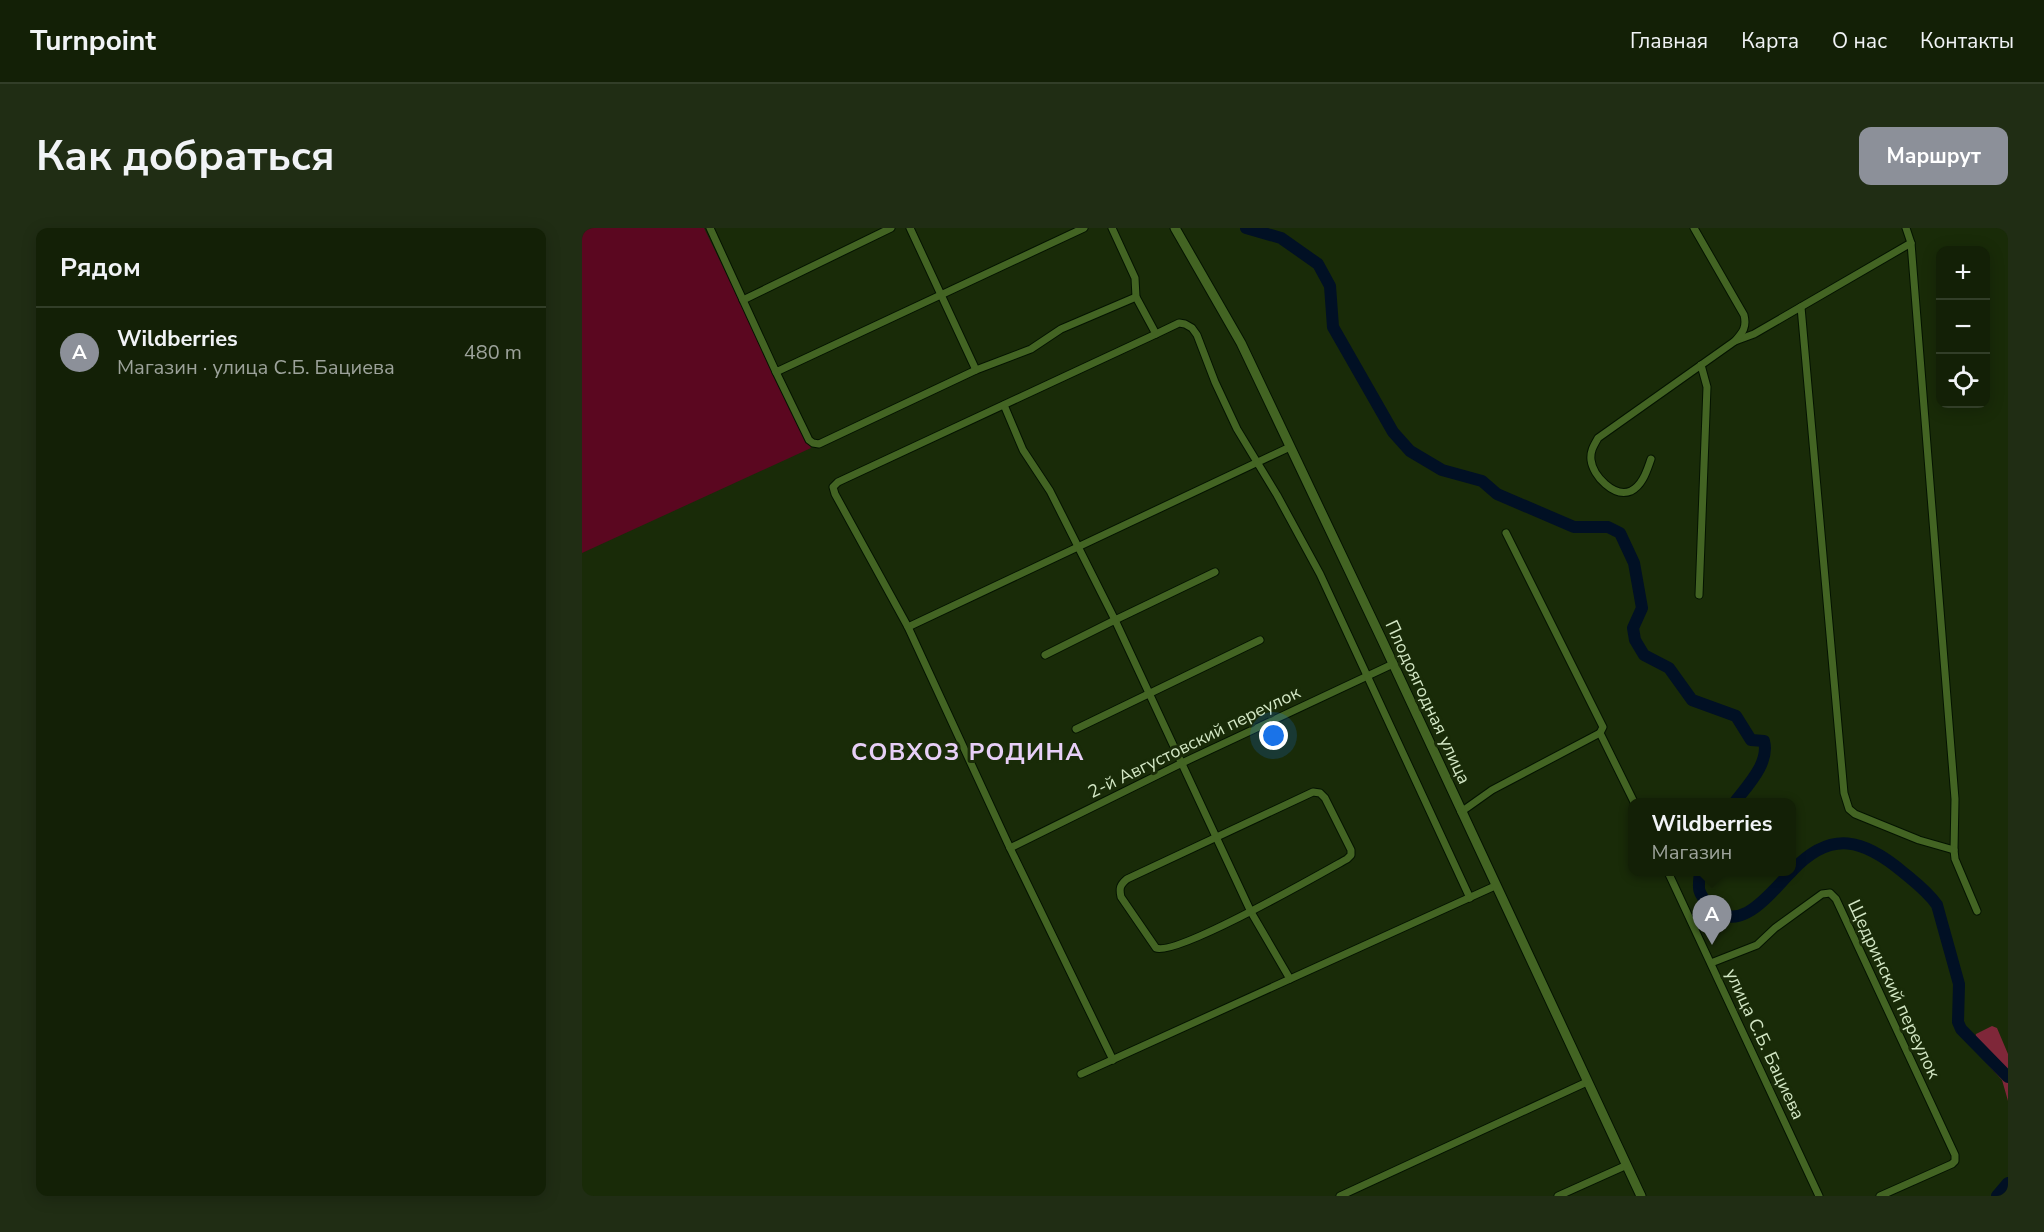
<!DOCTYPE html>
<html lang="ru">
<head>
<meta charset="utf-8">
<style>
  body { margin:0; font-family:"Nunito Sans",sans-serif; background:#202d14; color:#f1f3f6 }
  .controls { position:absolute; right:18px; top:18px; display:grid; overflow:hidden; border-radius:12px; box-shadow:0 3px 15px #0003 }
  .controls button { width:54px; height:54px; display:grid; place-items:center; padding:0; border:0; border-bottom:2px solid #323e28; background:#132006; color:#f1f3f6; font:30px sans-serif }
  .you { position:absolute; left:692px; top:508px; width:21px; height:21px; margin:-15px; border:4px solid #fff; border-radius:50%; background:#1a73e8; box-shadow:0 0 0 9px #1a73e833 }
  .badge { display:grid; place-items:center; width:39px; height:39px; border-radius:50%; background:#8c9099; color:#fff; font-size:20px; font-weight:700 }
  .pin { position:absolute; translate:-50% -50px; filter:drop-shadow(0 2px 3px #0008) }
  .pin::after { content:''; position:absolute; top:32px; width:21px; height:18px; background:inherit; clip-path:polygon(0 0,100% 0,50% 100%) }
  .popup { position:absolute; left:1046px; top:570px; width:168px; height:78px; box-sizing:border-box; display:grid; place-content:center; border-radius:12px; background:#132006; filter:drop-shadow(0 2px 4px #0005); font-size:20px; white-space:nowrap; color:#9da39b }
  .popup b { font-size:22px; color:#f1f3f6 }
  .popup::after { content:''; position:absolute; left:50%; top:100%; margin-left:-12px; border:12px solid transparent; border-top-color:#132006 }
  .list { margin:0; padding:0; list-style:none }
  h2 { display:flex; justify-content:space-between; align-items:center; height:78px; margin:0; padding:0 24px; font-size:26px }
  h2 small { font-size:20px; font-weight:400; color:#9da39b }
  .list li { display:grid; grid-template-columns:39px 1fr auto; gap:18px; align-items:center; box-sizing:border-box; height:90px; padding:0 24px; border-top:2px solid #323e28 }
  .list b { display:block; font-size:22px; white-space:nowrap }
  .list p { margin:0; font-size:20px; white-space:nowrap; color:#9da39b }
  .list em { font-size:20px; font-style:normal; color:#9da39b }
  .icon { flex:none; width:33px; height:33px; fill:none; stroke:currentColor; stroke-width:2; stroke-linecap:round; stroke-linejoin:round }
  .map { position:relative; flex:none; width:1426px; height:968px; overflow:hidden; border-radius:12px }
  header { display:flex; align-items:center; gap:36px; box-sizing:border-box; height:84px; padding:0 30px; background:#132006; border-bottom:2px solid #323e28 }
  header strong { font-size:28px }
  nav { display:flex; gap:33px; margin-inline-start:auto; font-size:21px }
  .intro { display:flex; align-items:center; justify-content:space-between; box-sizing:border-box; height:144px; padding:0 36px }
  h1 { margin:0; font-size:42px }
  .button { padding:15px 27px; border-radius:12px; background:#8c9099; color:#fff; font-size:21px; font-weight:700 }
  main { display:flex; gap:36px; padding:0 36px }
  aside { flex:1; background:#132006; border-radius:12px; box-shadow:0 3px 15px #0003 }
  .map>svg:first-child { display:block }
  .green { fill:#5b0720 }
  .forest { fill:#7f2739 }
  .lines { fill:none; stroke-linecap:round; stroke-linejoin:round }
  .river { stroke:#011024; stroke-width:12 }
  .minor-casing { stroke:#041300; stroke-width:9 }
  .tertiary-casing { stroke:#041300; stroke-width:11 }
  .minor { stroke:#436423; stroke-width:7 }
  .tertiary { stroke:#436423; stroke-width:9 }
  .labels { text-anchor:middle; stroke-width:6; stroke-linejoin:round; paint-order:stroke }
  .street-label { font-size:18px; fill:#d3e7c5; stroke:#192b08 }
  .district-label { font-size:24px; font-weight:bold; letter-spacing:1.5px; fill:#e7cff7; stroke:#192b08 }
</style>
</head>
<body>
<header>
<strong>Turnpoint</strong>
<nav><a>Главная</a><a>Карта</a><a>О нас</a><a>Контакты</a></nav>
</header>
<div class="intro"><h1>Как добраться</h1><a class="button">Маршрут</a></div>
<main>
<aside>
<h2>Рядом<small></small></h2>
<ul class="list">
<li><span class="badge">A</span><div><b>Wildberries</b><p>Магазин · улица С.Б. Бациева</p></div><em>480 m</em></li>
</ul>
</aside>
<div class="map">
<svg width="1426" height="968" viewBox="0 0 1426 968">
  <rect width="100%" height="100%" fill="#192b08"/>
  <polygon class="green" points="0,0 122,0 229,220 0,325"/>
  <polygon class="forest" points="1410,798 1415,800 1426,826 1426,873 1420,852 1390,819 1394,806"/>
  <g class="lines">
    <g class="river">
      <path d="M664 0 699 10 736 36 748 58 751 99 811 204 828 223 860 242 900 253 915 266 992 299H1026L1038 305 1052 335 1060 380 1051 400 1053 412 1062 427 1087 440 1110 472 1154 488 1169 512 1182 513C1188 535 1165 558 1153 574"/>
      <path d="M1210 643C1249 601 1282 611 1322 645 1334 655 1346 664 1355 677L1377 756 1376 794 1379 801 1426 849"/>
      <path d="M1118 644C1116 661 1115 664 1127 677 1157 710 1188 665 1209 644"/>
      <polyline points="1415,968 1426,955"/>
    </g>
    <defs>
      <g id="minor">
        <polyline points="128,0 194,144 502,0"/>
        <polyline points="328,0 394,142"/>
        <polyline points="530,0 553,50 554,69 574,106"/>
        <polyline points="1324,0 1329,15 1373,571 1372,622 1373,631 1395,683"/>
        <polyline points="161,72 309,0"/>
        <polyline points="1219,79 1262,565 1267,581 1273,586 1337,612 1372,622"/>
        <polyline points="1153,113 1172,106 1329,15"/>
        <polyline points="194,144 227,212 231,215 237,216 394,142 449,121 479,101 554,69"/>
        <polyline points="422,177 441,222 468,263 533,392 633,344"/>
        <path d="M1069 231C1065 242 1061 257 1049 263 1032 270 1011 248 1009 232 1008 223 1012 217 1016 210L1153 113C1161 104 1165 99 1162 87L1112 0"/>
        <polyline points="924,305 1021,499 1018,505 1052,574"/>
        <polyline points="1117,367 1125,159 1119,137"/>
        <polyline points="326,399 708,219"/>
        <polyline points="463,427 533,392 669,684 708,751"/>
        <polyline points="494,501 678,412"/>
        <path d="M731 564 738 565 743 570 769 622V627L765 631C738 646 595 728 574 720L539 669C537 660 538 657 545 651Z"/>
        <polyline points="879,584 910,562 1018,505"/>
        <polyline points="428,620 600,535 811,436"/>
        <polyline points="1086,644 1237,968"/>
        <polyline points="1129,735 1175,717 1193,700 1240,666 1248,665 1254,671 1373,927 1373,933 1370,936 1298,968"/>
        <polyline points="531,832 428,620 326,399 253,266 251,259 256,254 574,106 597,95 603,96 610,100 615,107 633,154 655,201 695,267 738,346 888,670"/>
        <polyline points="499,846 913,658"/>
        <polyline points="758,968 1005,854"/>
        <polyline points="976,968 1045,937"/>
      </g>
      <polyline id="tertiary" points="593,0 659,115 800,412 1059,968"/>
    </defs>
    <use href="#minor" class="minor-casing"/>
    <use href="#tertiary" class="tertiary-casing"/>
    <use href="#minor" class="minor"/>
    <use href="#tertiary" class="tertiary"/>
  </g>
  <g class="labels">
    <g class="street-label">
      <text transform="translate(846 474) rotate(65)" y="6">Плодоягодная улица</text>
      <text transform="translate(612 514) rotate(-26)" y="6">2-й Августовский переулок</text>
      <text transform="translate(1312 761) rotate(65)" y="6">Щедринский переулок</text>
      <text transform="translate(1183 816) rotate(65)" y="6">улица С.Б. Бациева</text>
    </g>
    <g class="district-label">
      <text x="386" y="532">СОВХОЗ РОДИНА</text>
    </g>
  </g>
</svg>
<div class="controls">
<button>+</button>
<button>−</button>
<button><svg class="icon" aria-label="locate" viewBox="0 0 24 24"><circle cx="12" cy="12" r="6"/><path d="M12 2v4M12 18v4M2 12h4M18 12h4"/></svg></button>
</div>
<div class="you"></div>
<div class="pin badge" style="left:1130px;top:717px">A</div>
<div class="popup"><b>Wildberries</b>Магазин</div>
</div>
</main>
</body>
</html>
